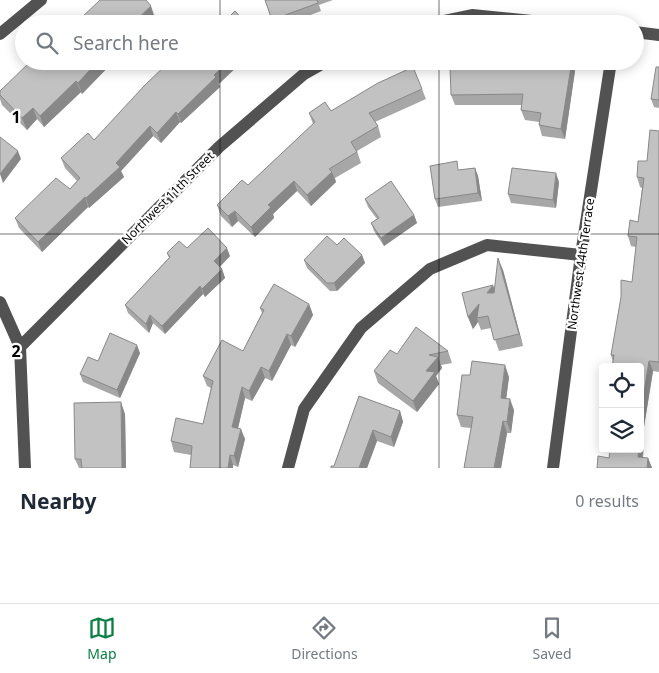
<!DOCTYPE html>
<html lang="en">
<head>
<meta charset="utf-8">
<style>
  body { margin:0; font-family:"Noto Sans",sans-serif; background:#f2f2f3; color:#1f2937 }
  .controls { position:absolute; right:15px; bottom:15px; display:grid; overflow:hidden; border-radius:5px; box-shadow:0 2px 12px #0003 }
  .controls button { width:45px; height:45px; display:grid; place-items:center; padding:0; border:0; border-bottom:1px solid #e0e1e3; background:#fff; color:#1f2937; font:25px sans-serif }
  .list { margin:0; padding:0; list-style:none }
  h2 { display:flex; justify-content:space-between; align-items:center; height:65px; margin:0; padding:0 20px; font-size:21px }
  h2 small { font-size:16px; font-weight:400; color:#747a83 }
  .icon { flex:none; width:28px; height:28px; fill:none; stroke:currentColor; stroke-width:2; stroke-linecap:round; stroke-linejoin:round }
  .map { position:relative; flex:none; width:659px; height:468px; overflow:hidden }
  .search { position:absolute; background:#fff; box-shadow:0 2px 12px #0003; left:15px; right:15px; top:15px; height:55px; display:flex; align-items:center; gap:12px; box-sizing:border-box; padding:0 18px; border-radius:28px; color:#747a83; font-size:19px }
  .sheet { height:135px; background:#fff }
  nav { display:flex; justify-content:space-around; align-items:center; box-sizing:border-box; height:70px; border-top:1px solid #e0e1e3; background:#fff; font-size:14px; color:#747a83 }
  nav a { display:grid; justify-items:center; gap:2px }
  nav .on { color:#0b8043 }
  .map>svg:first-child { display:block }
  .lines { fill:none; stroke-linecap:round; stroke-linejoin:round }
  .minor { stroke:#525252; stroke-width:12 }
  .wall { fill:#a7a7a7 }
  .shaded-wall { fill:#888 }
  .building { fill:#c2c2c2; stroke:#888 }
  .grid { fill:none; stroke:#000; stroke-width:1; stroke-opacity:0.55 }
  .labels { text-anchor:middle; stroke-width:4.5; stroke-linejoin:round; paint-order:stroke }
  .street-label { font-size:12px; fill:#000; stroke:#fff }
  .grid-label { font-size:16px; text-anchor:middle; font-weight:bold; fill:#000; stroke:#fff; stroke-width:4.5; stroke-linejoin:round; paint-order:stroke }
</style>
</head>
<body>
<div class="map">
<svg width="659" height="468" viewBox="0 0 659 468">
  <rect width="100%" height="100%" fill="#fff"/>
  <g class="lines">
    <g class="minor">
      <polyline points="429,24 472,15 561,24"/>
      <polyline points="635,32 659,35"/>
      <polyline points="0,34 41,0"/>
      <polyline points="0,302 20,347 25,468"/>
      <polyline points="20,347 219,147 304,74 327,61"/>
      <polyline points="288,468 304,409 361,328 430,269 487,245 581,255"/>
      <polyline points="553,468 581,255 611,61"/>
    </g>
  </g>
  <g class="wall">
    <polygon points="265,0 333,0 319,5 321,11 287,24 274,24"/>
    <polygon points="114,61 82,94 81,92 44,127 37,119 27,130 2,105 0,99 0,91"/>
    <polygon points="551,61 572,61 575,71 565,139 542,136 539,125 539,122 525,120 521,110 522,105 455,105 451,95 550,68"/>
    <polygon points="659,67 659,108 654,107 651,99"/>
    <polygon points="181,68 219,84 220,87 181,123 180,122 161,143 153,136 121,171 124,177 89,208 88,207 42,252 19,228 15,218 70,189 77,181 65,168 61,158 94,140"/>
    <polygon points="422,89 426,99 375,122 378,126 381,137 357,151 361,163 335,178 336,182 311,206 297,191 273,214 274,218 255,237 238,221 232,227 221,216 217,205 248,185 313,124 309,113 331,111"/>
    <polygon points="659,131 659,372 653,371 642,439 644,444 643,458 648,458 652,468 597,468 609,458 640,449 611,355 632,282 636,247 631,246 628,236 638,222 642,188 640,187 637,177 647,161"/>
    <polygon points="475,168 478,176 482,201 438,207 435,199 460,170"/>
    <polygon points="559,182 556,208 511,203 508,194"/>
    <polygon points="365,199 414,215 417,223 384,246 374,231 371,223 377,219 368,207"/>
    <polygon points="187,248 230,256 220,267 222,269 225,278 205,297 203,294 165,334 153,323 149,333 128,313 125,305 169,258 167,253"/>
    <polygon points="362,255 365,263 337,291 330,291 307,268 304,260"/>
    <polygon points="503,270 523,346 499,351 491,328 481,330 478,322 473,329 468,317 495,288"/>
    <polygon points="309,304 313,315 295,347 291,345 272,381 265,378 252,401 245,398 238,428 245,439 238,467 233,465 233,468 190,468 191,455 174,452 171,441 203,424 211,388 207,386 203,376 243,351 262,313 260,308"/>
    <polygon points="448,351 452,363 441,365 442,368 436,376 439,384 417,412 378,383 374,371 397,354"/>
    <polygon points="140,353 120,398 83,382 80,374"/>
    <polygon points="509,377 506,398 514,410 511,433 507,433 501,468 464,468 471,428 461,427 457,415"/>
    <polygon points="359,396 400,411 403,422 394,447 377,441 367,468 334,466"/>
    <polygon points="125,414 126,468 79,468 75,459"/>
  </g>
  <g class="shaded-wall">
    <polygon points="151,6 155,18 149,24 132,24"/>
    <polygon points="98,61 114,61 82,94 78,83"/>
    <polygon points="229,61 243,61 219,84 220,87 181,123 178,114 214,75"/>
    <polygon points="572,61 575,71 565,139 561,129"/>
    <polygon points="76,81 81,92 44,127 40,116"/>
    <polygon points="33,108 37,119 27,130 22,118"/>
    <polygon points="176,112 180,122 161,143 157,133"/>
    <polygon points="150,126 153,136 121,171 124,177 89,208 86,198 116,163"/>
    <polygon points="18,151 21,159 3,183 0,174"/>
    <polygon points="475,168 478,176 482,201 478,193"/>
    <polygon points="332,172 336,182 311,206 307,195"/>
    <polygon points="556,173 559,182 556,208 553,200"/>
    <polygon points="294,181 297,191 273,214 274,218 255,237 251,227 268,205"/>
    <polygon points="85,197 88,207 42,252 38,242"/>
    <polygon points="235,211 238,221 232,227 228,216"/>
    <polygon points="414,215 417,223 384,246 381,238"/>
    <polygon points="227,248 230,256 217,269 214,261"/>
    <polygon points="362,255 365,263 337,291 334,283"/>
    <polygon points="498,258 503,270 523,346 519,334"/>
    <polygon points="222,269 225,278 205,297 202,289"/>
    <polygon points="493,285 498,297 487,293"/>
    <polygon points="200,286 203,294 165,334 162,326"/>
    <polygon points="309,304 313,315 295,347 291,336"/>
    <polygon points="479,304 477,318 478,322 473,329 468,317"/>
    <polygon points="150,315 153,323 149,333 146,324"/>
    <polygon points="287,334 291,345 272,381 269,371"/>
    <polygon points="137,345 140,353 120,398 117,390"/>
    <polygon points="438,357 442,368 436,376 439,384 417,412 413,401 426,371"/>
    <polygon points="649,361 653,371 642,439 644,444 641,468 638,457 639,449 640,449 640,419"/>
    <polygon points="505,365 509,377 505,409 501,398"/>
    <polygon points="261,367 265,378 252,401 249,391"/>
    <polygon points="242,387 245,398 236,437 232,427"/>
    <polygon points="510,399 514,410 511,433 507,422"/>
    <polygon points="121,402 125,414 126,468 122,468"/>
    <polygon points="400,411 403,422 394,447 391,437"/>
    <polygon points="503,421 507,433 501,468 494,468"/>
    <polygon points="241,429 245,439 238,467 234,456"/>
    <polygon points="373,430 377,441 367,468 359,468"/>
    <polygon points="230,455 233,465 233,468 228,468"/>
    <polygon points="648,458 652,468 647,468"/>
  </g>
  <g class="building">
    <polygon points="100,0 146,0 151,6 132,24 67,24 74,16 79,20"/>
    <polygon points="265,0 317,0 318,3 272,20"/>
    <polygon points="235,11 247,24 222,24"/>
    <polygon points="31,61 98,61 78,83 76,81 40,116 33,108 22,118 0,95 0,91"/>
    <polygon points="170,61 174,61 181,68 188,61 229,61 214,75 216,77 178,114 176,112 157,133 150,126 116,163 120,167 86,198 85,197 38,242 15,218 56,178 70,189 80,178 61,158 88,133 94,140 145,85"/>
    <polygon points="479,61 509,61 550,68 551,61 572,61 561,129 539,125 541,113 521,110 523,94 451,95 450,66 479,66"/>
    <polygon points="413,67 422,89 369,113 378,126 351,142 357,152 329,169 332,172 307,195 294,181 268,205 271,207 251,227 235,211 228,216 217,205 242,180 248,185 315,122 309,113 325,102 331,111 378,83"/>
    <polygon points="656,67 659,67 659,100 651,99"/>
    <polygon points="650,130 659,131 659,362 649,361 640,419 640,367 612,367 614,355 611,355 621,297 621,280 632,282 637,237 628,236 630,220 638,222 644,178 637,177 638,161 647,161"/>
    <polygon points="0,137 18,151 0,174"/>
    <polygon points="457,161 458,170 475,168 478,193 435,199 430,166"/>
    <polygon points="512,168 556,173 553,200 508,194"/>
    <polygon points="391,181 414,215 381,238 371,223 379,218 365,199"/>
    <polygon points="208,228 227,248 214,261 222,269 202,289 200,286 162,326 150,315 146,324 125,305 170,257 167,253 179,241 187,248"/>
    <polygon points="327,236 337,245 344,238 362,255 334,283 327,283 304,260"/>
    <polygon points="498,258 519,334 494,340 488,316 477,318 479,304 468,317 462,293 493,285 487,293 494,293"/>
    <polygon points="274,284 309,304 291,336 287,334 269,371 261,367 249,391 242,387 232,427 241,429 234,456 230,455 228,468 190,468 192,446 171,441 176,418 203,424 213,381 203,376 222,340 243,351 264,310 260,308"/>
    <polygon points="416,327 448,351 429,355 438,357 426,371 435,372 413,401 374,371 390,350 397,354"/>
    <polygon points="110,333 137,345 117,390 80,374 88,357 98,361"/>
    <polygon points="472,361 505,365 501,398 510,399 507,422 503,421 494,468 464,468 473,417 457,415 462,375 470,375"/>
    <polygon points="359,396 400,411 391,437 373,430 359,468 331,468 331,466 334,466"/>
    <polygon points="121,402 122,468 82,468 81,459 75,459 74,403"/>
    <polygon points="610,449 639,449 638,457 648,458 647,468 597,468 598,456 609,458"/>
  </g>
  <path class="grid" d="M220 0V24M439 0V24M220 61V468M439 61V468M0 234H659"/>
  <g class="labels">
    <g class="street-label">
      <text transform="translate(168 198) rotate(-45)" y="4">Northwest 11th Street</text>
      <text transform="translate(581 264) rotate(-82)" y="4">Northwest 44th Terrace</text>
    </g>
  </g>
  <g class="grid-label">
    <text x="16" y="123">1</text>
    <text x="16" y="357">2</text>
  </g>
</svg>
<div class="controls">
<button><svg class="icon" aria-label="locate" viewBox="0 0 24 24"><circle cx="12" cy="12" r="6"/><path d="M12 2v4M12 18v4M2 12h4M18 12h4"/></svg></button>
<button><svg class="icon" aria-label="layers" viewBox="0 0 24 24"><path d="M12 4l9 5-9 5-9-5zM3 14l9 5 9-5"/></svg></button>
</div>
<div class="search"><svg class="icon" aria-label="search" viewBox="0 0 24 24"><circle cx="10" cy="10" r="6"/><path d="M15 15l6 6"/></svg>Search here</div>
</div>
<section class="sheet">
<h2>Nearby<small>0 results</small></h2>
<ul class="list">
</ul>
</section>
<nav>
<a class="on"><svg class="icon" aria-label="map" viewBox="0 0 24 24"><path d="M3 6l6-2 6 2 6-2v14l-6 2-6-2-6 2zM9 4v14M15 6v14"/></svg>Map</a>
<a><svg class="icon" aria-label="directions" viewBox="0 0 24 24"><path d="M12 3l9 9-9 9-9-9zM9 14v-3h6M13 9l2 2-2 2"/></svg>Directions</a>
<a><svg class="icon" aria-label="saved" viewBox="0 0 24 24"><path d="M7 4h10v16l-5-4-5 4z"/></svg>Saved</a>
</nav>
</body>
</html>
